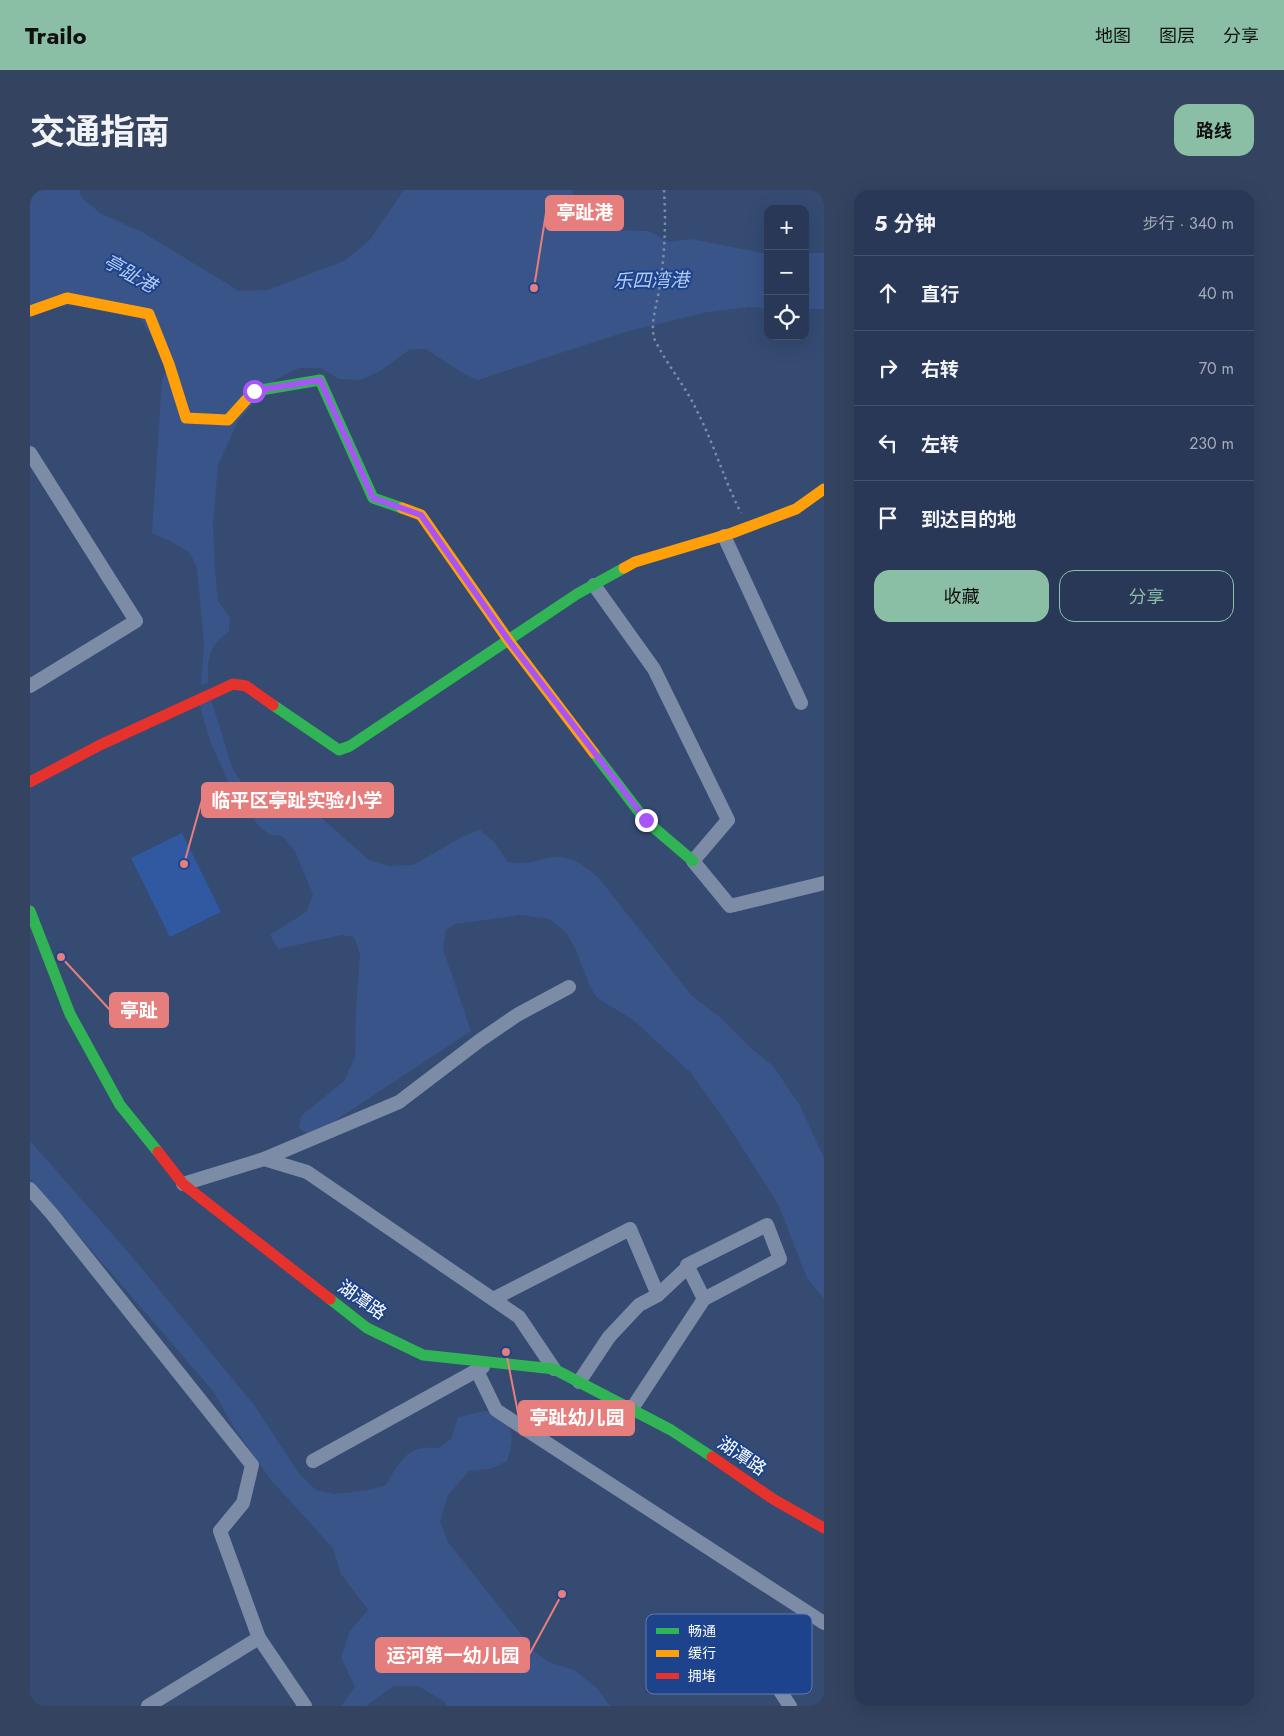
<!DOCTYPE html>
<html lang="zh">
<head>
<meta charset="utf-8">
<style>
  body { margin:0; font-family:Jost,"Noto Sans SC",sans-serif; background:#344360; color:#f1f3f6 }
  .controls { position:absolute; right:15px; top:15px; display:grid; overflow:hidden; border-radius:10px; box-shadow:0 5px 20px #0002 }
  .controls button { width:45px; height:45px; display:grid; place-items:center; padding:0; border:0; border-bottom:1px solid #44526c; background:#283856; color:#f1f3f6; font:25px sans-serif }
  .stop { position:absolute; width:15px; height:15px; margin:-11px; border:4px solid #a855f7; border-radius:50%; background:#fff }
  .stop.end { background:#a855f7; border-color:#fff; box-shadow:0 1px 5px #0008 }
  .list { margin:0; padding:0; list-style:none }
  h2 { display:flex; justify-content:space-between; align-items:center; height:65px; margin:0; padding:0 20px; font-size:21px }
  h2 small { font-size:16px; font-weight:400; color:#a5acb9 }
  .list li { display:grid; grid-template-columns:32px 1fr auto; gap:15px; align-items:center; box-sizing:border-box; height:75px; padding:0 20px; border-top:1px solid #44526c }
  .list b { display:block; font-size:19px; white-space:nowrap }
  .list em { font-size:16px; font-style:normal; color:#a5acb9 }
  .actions { display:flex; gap:10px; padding:15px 20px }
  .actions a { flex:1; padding:11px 0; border:1px solid #8abfa5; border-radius:15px; text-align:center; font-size:18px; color:#8abfa5 }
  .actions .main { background:#8abfa5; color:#111 }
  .icon { flex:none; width:28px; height:28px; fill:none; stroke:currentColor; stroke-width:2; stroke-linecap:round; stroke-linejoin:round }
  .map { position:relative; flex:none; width:794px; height:1516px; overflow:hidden; border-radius:15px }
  header { display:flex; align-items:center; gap:30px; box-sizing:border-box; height:70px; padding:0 25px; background:#8abfa5; color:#111 }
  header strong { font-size:24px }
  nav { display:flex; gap:28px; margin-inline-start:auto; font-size:18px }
  .intro { display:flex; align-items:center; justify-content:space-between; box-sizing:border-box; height:120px; padding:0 30px }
  h1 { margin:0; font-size:35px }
  .button { padding:12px 22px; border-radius:15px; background:#8abfa5; color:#111; font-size:18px; font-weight:700 }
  main { display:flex; gap:30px; padding:0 30px }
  aside { flex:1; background:#283856; border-radius:15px; box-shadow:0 5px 20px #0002 }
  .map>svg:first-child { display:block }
  .green { fill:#3059a2 }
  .water { fill:#395488 }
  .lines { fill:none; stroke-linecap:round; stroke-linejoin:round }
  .path { stroke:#7c8ca6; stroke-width:2.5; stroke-dasharray:2.5 4; stroke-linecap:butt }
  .street { stroke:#7c8ca6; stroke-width:14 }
  .fast { stroke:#30b455; stroke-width:11 }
  .slow { stroke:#ff9f0a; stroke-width:11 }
  .jam { stroke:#e5322d; stroke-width:11 }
  .route { stroke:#a855f7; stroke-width:6 }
  .labels { text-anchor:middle; stroke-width:4; stroke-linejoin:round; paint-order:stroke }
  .street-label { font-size:18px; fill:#fff; stroke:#1c438b }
  .water-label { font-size:19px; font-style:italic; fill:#b3cbf4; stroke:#1c438b }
  .key { fill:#1c438b; stroke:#607bae; stroke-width:1 }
  .key-label { font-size:14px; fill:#fff }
  .leader { fill:none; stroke:#e67e7e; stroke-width:2 }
  .callout-dot { fill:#e67e7e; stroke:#1c438b; stroke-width:2 }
  .callout { fill:#e67e7e; stroke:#e67e7e; stroke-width:2 }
  .callout-label { font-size:19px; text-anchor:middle; font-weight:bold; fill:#fff }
</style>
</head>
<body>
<header>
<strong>Trailo</strong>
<nav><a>地图</a><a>图层</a><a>分享</a></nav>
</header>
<div class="intro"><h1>交通指南</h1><a class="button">路线</a></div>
<main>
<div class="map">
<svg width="794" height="1516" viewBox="0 0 794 1516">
  <rect width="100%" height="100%" fill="#354b72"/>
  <polygon class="green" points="152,643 191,722 140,747 101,668"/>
  <g class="water">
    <path d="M0 0H49L52 8 70 23 114 43 209 101 237 100 314 71 339 51 374 0H542L546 20 562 35 578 40 618 41 639 52 661 49 738 64V118L718 117 678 122 595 142 448 190 434 184 396 159H380L350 181 330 190 309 189 291 178H269L245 190 208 231 188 275 183 334 185 381 188 411 200 428 199 441C177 459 178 467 178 493L171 495 174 454 167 378 160 363 142 352 122 343 132 190 139 174 101 114 0 117Z"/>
    <rect x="775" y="63" width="19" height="56"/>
    <path d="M180 506 203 580 217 600 235 618H257L277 615 339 670 359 676 383 675 434 646 450 640 464 652 478 672C499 677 512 666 530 667 545 667 557 679 568 687L662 806 691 828 723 860 743 876 769 914 794 968V1109L777 1088 748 1014 696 932 660 882 602 829 567 808 559 794 545 758 536 743 520 729 490 725 425 734 416 740 413 759 441 841 294 938 280 945 269 938 271 926 314 891 325 867 326 820 330 764 324 747 312 745 248 759 240 745 276 722 283 705 265 661 252 646 240 645 228 635 198 591 180 551 169 512Z"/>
    <path d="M0 951 99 1063 224 1215 268 1282 286 1300 305 1304 339 1300 356 1295C371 1270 377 1254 409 1258L421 1249 428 1227 450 1222 466 1220C484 1240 485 1245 477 1271L460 1279 439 1281 418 1305 410 1331 418 1352 506 1463 519 1472 544 1480 567 1498 580 1516H416L415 1512 388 1496H364L336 1516H311L325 1497 311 1467 320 1441 338 1420 311 1384 303 1358 241 1290 205 1239 183 1201 0 989Z"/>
  </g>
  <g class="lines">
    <path class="path" d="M634 0C636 32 635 62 630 94 628 112 620 131 624 148 636 174 655 195 667 221 684 254 694 290 711 323"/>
    <g class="street">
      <polyline points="0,263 106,431 0,496"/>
      <polyline points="694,346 771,513"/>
      <polyline points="564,395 624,479 698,630 663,671 700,716 794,693"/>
      <polyline points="234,969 369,912 449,851 487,825 539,797"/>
      <polyline points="153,994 234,969 277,982 489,1127 524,1179"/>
      <polyline points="0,999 22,1024 222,1275 213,1313 190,1341 229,1448 275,1516"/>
      <polyline points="463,1109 600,1039 628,1105 663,1072"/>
      <polyline points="447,1181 466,1220 794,1433"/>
      <polyline points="549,1192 579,1147 609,1115 628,1105"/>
      <polyline points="601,1220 674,1109 750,1069 737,1035 657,1075 674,1109"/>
      <polyline points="283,1271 453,1177"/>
      <polyline points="727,1466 760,1516"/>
      <polyline points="118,1516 229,1448"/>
    </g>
    <g class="fast">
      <polyline points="216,210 225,201 290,190 343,308 372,318"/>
      <polyline points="243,515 309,560 320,556 547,404 594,378"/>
      <polyline points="564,563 616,631 663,671"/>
      <polyline points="0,721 40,824 90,915 128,962"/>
      <polyline points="300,1109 337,1138 393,1165 524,1179 641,1240 682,1267"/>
    </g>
    <g class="slow">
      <polyline points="0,121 37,108 119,124 139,174 156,228 198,230 216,210"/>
      <polyline points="372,318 391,325 479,451 564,563"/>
      <polyline points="594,378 605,372 702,343 766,319 794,299"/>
    </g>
    <g class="jam">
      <polyline points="0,592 70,555 203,494 216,496 243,515"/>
      <polyline points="128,962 153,994 300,1109"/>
      <polyline points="682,1267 743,1309 794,1338"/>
    </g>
  </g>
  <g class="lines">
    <polyline class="route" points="224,201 290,190 343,308 391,325 479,451 616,630"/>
  </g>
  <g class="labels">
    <g class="street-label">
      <text transform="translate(332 1110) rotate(35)" y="6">湖潭路</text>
      <text transform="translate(712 1266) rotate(34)" y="6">湖潭路</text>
    </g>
    <g class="water-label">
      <text transform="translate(100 83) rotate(29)" y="7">亭趾港</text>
      <text transform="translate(621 90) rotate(-1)" y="7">乐四湾港</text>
    </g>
  </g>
  <rect x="616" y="1424" width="166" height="80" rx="8" class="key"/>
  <rect x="626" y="1438" width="23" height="6" fill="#30b455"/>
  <rect x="626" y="1460" width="23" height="7" fill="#ff9f0a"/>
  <rect x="626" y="1483" width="23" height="6" fill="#e5322d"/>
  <g class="key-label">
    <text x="658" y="1446">畅通</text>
    <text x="658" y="1468">缓行</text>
    <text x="658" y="1491">拥堵</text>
  </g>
  <path class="leader" d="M504 98L516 23M154 674L172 610M31 767L80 820M476 1162L489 1228M532 1404L499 1465"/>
  <g class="callout-dot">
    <circle cx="504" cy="98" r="5"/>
    <circle cx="154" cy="674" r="5"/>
    <circle cx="31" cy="767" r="5"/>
    <circle cx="476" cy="1162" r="5"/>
    <circle cx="532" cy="1404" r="5"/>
  </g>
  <g class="callout">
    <rect x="516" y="6" width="77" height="34" rx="5"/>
    <rect x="172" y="593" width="191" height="34" rx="5"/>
    <rect x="80" y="803" width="58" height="34" rx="5"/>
    <rect x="489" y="1211" width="115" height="34" rx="5"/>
    <rect x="346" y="1448" width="153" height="34" rx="5"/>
  </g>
  <g class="callout-label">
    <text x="555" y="29">亭趾港</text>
    <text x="267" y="617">临平区亭趾实验小学</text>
    <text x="109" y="827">亭趾</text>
    <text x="547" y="1234">亭趾幼儿园</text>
    <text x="423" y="1472">运河第一幼儿园</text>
  </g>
</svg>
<div class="controls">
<button>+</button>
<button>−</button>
<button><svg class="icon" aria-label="locate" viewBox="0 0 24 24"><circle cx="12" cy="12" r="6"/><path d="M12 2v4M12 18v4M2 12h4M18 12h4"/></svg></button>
</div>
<div class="stop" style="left:224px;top:201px"></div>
<div class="stop end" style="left:616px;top:630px"></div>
</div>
<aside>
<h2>5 分钟<small>步行 · 340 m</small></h2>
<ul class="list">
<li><svg class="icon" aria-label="ahead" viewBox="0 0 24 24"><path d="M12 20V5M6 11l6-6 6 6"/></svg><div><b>直行</b></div><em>40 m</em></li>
<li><svg class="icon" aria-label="right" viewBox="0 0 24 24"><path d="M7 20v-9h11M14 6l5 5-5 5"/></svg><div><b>右转</b></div><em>70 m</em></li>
<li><svg class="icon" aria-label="left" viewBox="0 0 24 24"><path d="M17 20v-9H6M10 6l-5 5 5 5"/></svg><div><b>左转</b></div><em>230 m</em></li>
<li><svg class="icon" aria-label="arrive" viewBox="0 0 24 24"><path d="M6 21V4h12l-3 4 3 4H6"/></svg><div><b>到达目的地</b></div></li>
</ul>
<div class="actions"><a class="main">收藏</a><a>分享</a></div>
</aside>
</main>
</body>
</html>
